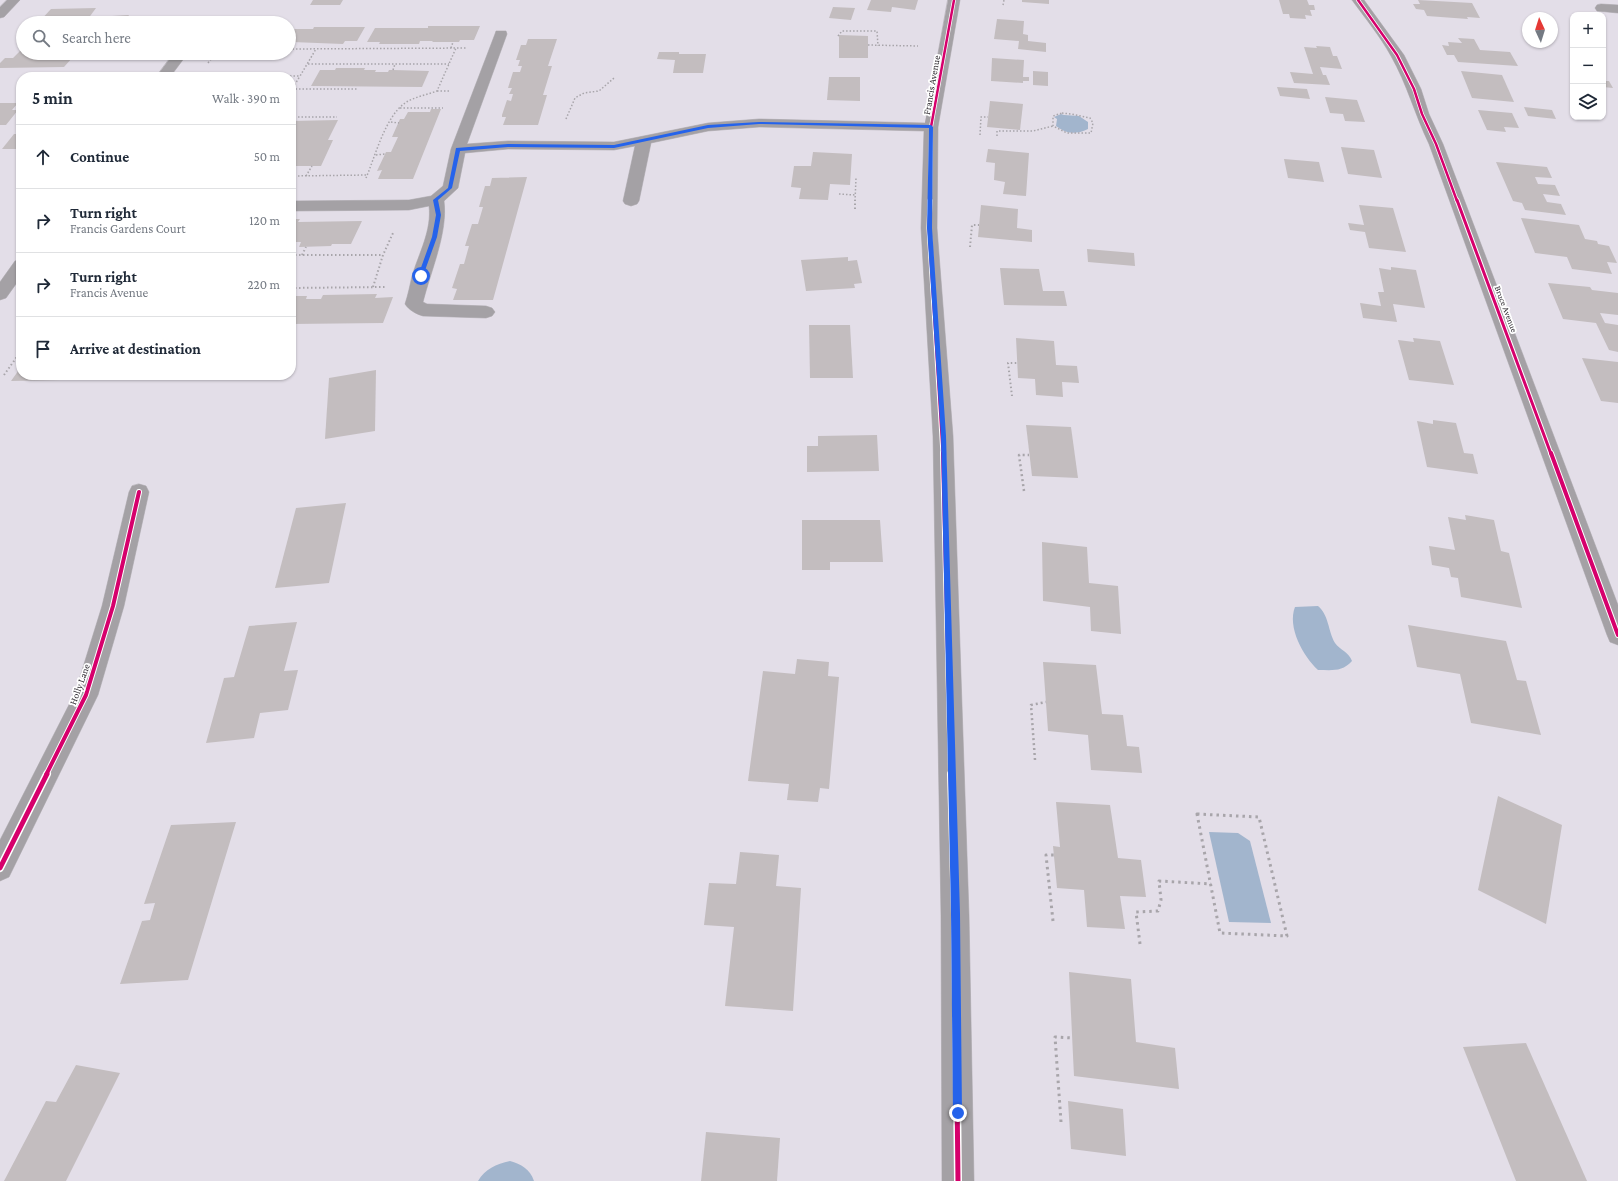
<!DOCTYPE html>
<html lang="en">
<head>
<meta charset="utf-8">
<style>
  body { margin:0; font-family:"Crimson Pro",serif; background:#f6f6f7; color:#1f2937 }
  .controls { position:absolute; right:12px; top:12px; display:grid; overflow:hidden; border-radius:8px; box-shadow:0 1px 3px #0004 }
  .controls button { width:36px; height:36px; display:grid; place-items:center; padding:0; border:0; border-bottom:1px solid #e0e1e3; background:#fff; color:#1f2937; font:20px sans-serif }
  .compass { position:absolute; left:1522px; top:12px; width:36px; height:36px; border-radius:50%; background:#fff; box-shadow:0 1px 3px #0004; rotate:356deg }
  .stop { position:absolute; width:12px; height:12px; margin:-9px; border:3px solid #2563eb; border-radius:50%; background:#fff }
  .stop.end { background:#2563eb; border-color:#fff; box-shadow:0 1px 4px #0008 }
  .list { margin:0; padding:0; list-style:none }
  h2 { display:flex; justify-content:space-between; align-items:center; height:52px; margin:0; padding:0 16px; font-size:17px }
  h2 small { font-size:13px; font-weight:400; color:#747a83 }
  .list li { display:grid; grid-template-columns:26px 1fr auto; gap:12px; align-items:center; box-sizing:border-box; height:64px; padding:0 16px; border-top:1px solid #e0e1e3 }
  .list b { display:block; font-size:15px; white-space:nowrap }
  .list p { margin:0; font-size:13px; white-space:nowrap; color:#747a83 }
  .list em { font-size:13px; font-style:normal; color:#747a83 }
  .icon { flex:none; width:22px; height:22px; fill:none; stroke:currentColor; stroke-width:2; stroke-linecap:round; stroke-linejoin:round }
  .map { position:relative; flex:none; width:1618px; height:1181px; overflow:hidden }
  .search { position:absolute; background:#fff; box-shadow:0 1px 3px #0004; left:16px; top:16px; width:280px; height:44px; display:flex; align-items:center; gap:10px; box-sizing:border-box; padding:0 14px; border-radius:22px; color:#747a83; font-size:15px }
  .panel { position:absolute; background:#fff; box-shadow:0 1px 3px #0004; left:16px; top:72px; width:280px; height:308px; border-radius:16px }
  .map>svg:first-child { display:block }
  .water { fill:#a2b5cd }
  .building { fill:#c3bdbf }
  .lines { fill:none; stroke-linecap:round; stroke-linejoin:round }
  .minor-casing { stroke:#c0bcc3; stroke-width:1 }
  .path-far3 { stroke:#a8a5aa; stroke-width:1.5; stroke-dasharray:1.5 2; stroke-linecap:butt }
  .path-far2 { stroke:#a8a5aa; stroke-width:2; stroke-dasharray:1.5 2.5; stroke-linecap:butt }
  .path-far1 { stroke:#a8a5aa; stroke-width:2.5; stroke-dasharray:2 3; stroke-linecap:butt }
  .path { stroke:#a8a5aa; stroke-width:3; stroke-dasharray:2.5 4; stroke-linecap:butt }
  .minor { fill:#a4a1a5; fill-rule:evenodd }
  .cycleway-far3-casing { stroke:#fff; stroke-width:4 }
  .cycleway-far2-casing { stroke:#fff; stroke-width:5 }
  .cycleway-far1-casing { stroke:#fff; stroke-width:6 }
  .cycleway-casing { stroke:#fff; stroke-width:8 }
  .cycleway-far3 { stroke:#d6006c; stroke-width:2.5 }
  .cycleway-far2 { stroke:#d6006c; stroke-width:3 }
  .cycleway-far1 { stroke:#d6006c; stroke-width:4 }
  .cycleway { stroke:#d6006c; stroke-width:5 }
  .route { fill:#2563eb }
  .labels { text-anchor:middle; stroke-width:3.5; stroke-linejoin:round; paint-order:stroke }
  .far-street-label { font-size:9px; fill:#322e34; stroke:#fff }
  .street-label { font-size:10px; fill:#322e34; stroke:#fff }
</style>
</head>
<body>
<div class="map">
<svg width="1618" height="1181" viewBox="0 0 1618 1181">
  <rect width="100%" height="100%" fill="#e3dee8"/>
  <g class="water">
    <path d="M1061 114 1064 115 1079 116 1088 122V129C1075 135 1067 134 1056 126L1057 119 1054 117Z"/>
    <path d="M1318 606C1329 615 1328 631 1335 643 1340 650 1349 652 1352 661 1342 672 1333 670 1318 670 1303 656 1287 627 1295 607Z"/>
    <polygon points="1209,832 1238,833 1250,841 1271,923 1229,922"/>
    <path d="M510 1161C521 1164 530 1169 534 1181H478C485 1169 496 1164 510 1161Z"/>
  </g>
  <g class="building">
    <polygon points="313,0 343,0 340,5 310,5"/>
    <polygon points="871,0 918,0 915,10 892,7 891,12 867,10"/>
    <polygon points="1022,0 1049,0 1049,4 1022,2"/>
    <polygon points="1279,0 1307,0 1309,5 1314,5 1315,10 1310,10 1312,16 1305,15 1306,19 1290,18 1289,14 1283,14"/>
    <polygon points="1418,0 1472,3 1480,18 1467,17 1468,19 1427,16 1424,10 1416,9 1413,4 1420,4"/>
    <polygon points="833,7 855,8 851,20 829,18"/>
    <polygon points="96,8 85,23 38,23 51,9"/>
    <polygon points="129,15 124,23 97,23 98,22 108,21 112,16"/>
    <polygon points="997,19 1024,21 1023,34 1028,35 1028,41 1046,43 1046,52 1018,49 1019,41 994,39"/>
    <polygon points="428,26 480,26 474,40 460,40 459,42 432,42 433,41 420,41 419,44 379,44 380,42 367,42 375,28 428,28"/>
    <polygon points="314,27 365,27 357,41 345,41 343,44 292,42 289,45 289,29 313,29"/>
    <polygon points="839,35 868,36 868,58 839,58"/>
    <polygon points="1458,38 1474,39 1480,50 1510,52 1518,66 1458,62 1454,55 1447,55 1442,45 1449,46 1448,42 1462,43"/>
    <polygon points="528,39 557,39 548,66 552,66 543,95 547,95 538,125 503,125 506,117 502,117 502,115 507,100 511,101 513,94 509,94 512,88 508,88 513,72 520,72 522,66 518,66 520,60 516,60 521,45 526,45"/>
    <polygon points="1316,46 1330,47 1333,56 1337,56 1342,69 1320,67 1323,75 1326,75 1330,85 1294,83 1290,72 1313,74 1304,47 1317,48"/>
    <polygon points="20,51 23,51 23,53 58,53 53,59 72,58 64,67 0,68 0,63 5,58 13,58"/>
    <polygon points="659,52 679,52 679,54 706,54 703,73 673,73 675,60 657,59"/>
    <polygon points="992,58 1024,60 1023,77 1029,77 1029,81 1023,81 1023,83 991,81"/>
    <polygon points="336,68 365,68 364,70 376,70 375,72 388,72 389,70 393,70 429,71 422,87 311,86 320,70 335,70"/>
    <polygon points="1033,71 1048,72 1048,86 1033,85"/>
    <polygon points="1461,71 1502,75 1514,102 1472,98"/>
    <polygon points="829,77 860,77 860,101 827,100"/>
    <polygon points="1603,81 1609,81 1613,88 1603,87"/>
    <polygon points="1277,87 1307,89 1310,99 1280,96"/>
    <polygon points="1325,97 1357,100 1365,122 1345,121 1343,114 1330,113"/>
    <polygon points="990,101 1023,104 1020,130 987,127"/>
    <polygon points="0,103 18,103 12,110 18,110 6,125 0,125"/>
    <polygon points="1524,107 1552,110 1556,119 1528,116"/>
    <polygon points="431,109 441,109 413,179 378,179 382,170 377,171 386,152 391,152 398,137 392,137 400,119 404,119 408,112 430,112"/>
    <polygon points="1478,110 1512,113 1519,128 1504,127 1506,132 1487,130"/>
    <polygon points="338,120 328,140 333,140 321,166 291,166 291,121"/>
    <polygon points="14,134 21,134 21,149 2,149"/>
    <polygon points="1341,147 1374,150 1382,178 1348,174"/>
    <polygon points="988,149 1029,153 1026,196 1003,194 1005,182 994,180 995,163 986,162"/>
    <polygon points="813,152 852,154 850,185 830,184 828,200 799,199 801,188 791,187 794,166 811,166"/>
    <polygon points="1284,159 1319,162 1324,182 1288,178"/>
    <polygon points="1496,162 1547,167 1552,178 1535,177 1538,184 1555,185 1560,196 1543,194 1547,202 1561,204 1566,215 1525,210 1522,203 1513,201"/>
    <polygon points="527,177 493,300 453,300 457,289 452,288 460,264 464,264 469,246 465,246 472,224 478,224 483,207 479,207 485,186 490,186 492,178"/>
    <polygon points="981,205 1018,209 1017,228 1032,230 1032,242 978,237"/>
    <polygon points="1359,205 1393,208 1406,252 1369,248 1365,232 1350,230 1348,223 1364,225"/>
    <polygon points="1521,218 1579,225 1585,239 1597,241 1598,244 1609,246 1617,263 1607,262 1612,274 1572,269 1567,257 1535,253"/>
    <polygon points="291,219 300,219 298,222 362,221 351,244 332,244 331,246 299,247 301,242 291,242"/>
    <polygon points="1087,249 1134,253 1135,266 1088,262"/>
    <polygon points="848,257 848,261 857,260 862,283 854,284 855,288 806,291 801,260"/>
    <polygon points="1391,267 1416,270 1425,308 1393,304 1397,322 1363,318 1360,303 1381,306 1378,292 1384,292 1379,268 1391,270"/>
    <polygon points="1000,268 1039,269 1043,291 1064,291 1067,306 1004,305"/>
    <polygon points="1548,283 1590,287 1592,290 1618,293 1618,315 1600,313 1605,323 1618,325 1618,352 1609,350 1596,323 1563,319"/>
    <polygon points="377,294 375,298 393,297 383,323 291,324 291,296 307,296 306,299 321,299 323,295"/>
    <polygon points="809,325 850,325 853,378 810,378"/>
    <polygon points="1016,338 1054,341 1056,365 1077,366 1079,383 1062,382 1063,397 1036,395 1035,379 1018,378"/>
    <polygon points="1413,338 1440,341 1454,385 1409,380 1398,340 1414,342"/>
    <polygon points="1582,358 1618,362 1618,403 1601,401"/>
    <polygon points="21,367 21,375 63,375 60,380 11,381"/>
    <polygon points="376,370 375,431 325,439 329,378"/>
    <polygon points="1433,420 1456,423 1464,453 1473,454 1478,474 1427,467 1417,421 1433,424"/>
    <polygon points="1026,425 1071,427 1078,478 1032,476"/>
    <polygon points="877,435 879,471 807,472 807,446 818,446 818,436"/>
    <polygon points="346,503 329,583 275,588 296,508"/>
    <polygon points="1465,515 1494,520 1501,551 1509,553 1522,608 1461,597 1458,578 1451,577 1449,568 1432,565 1429,546 1455,550 1448,517 1466,520"/>
    <polygon points="802,520 880,520 883,562 830,562 830,570 802,570"/>
    <polygon points="1042,542 1087,547 1089,583 1118,586 1121,634 1091,631 1090,607 1043,601"/>
    <polygon points="297,622 284,671 298,670 288,710 260,713 254,738 206,743 224,678 234,677 249,626"/>
    <polygon points="1408,625 1506,641 1517,680 1526,681 1541,735 1471,723 1460,674 1417,667"/>
    <polygon points="797,659 829,662 828,676 839,677 829,789 820,788 818,802 787,800 789,784 748,781 763,671 795,674"/>
    <polygon points="1043,662 1096,665 1102,714 1123,715 1127,746 1139,747 1142,773 1091,770 1088,735 1048,731"/>
    <polygon points="1498,796 1562,825 1546,924 1478,890"/>
    <polygon points="1056,802 1110,805 1118,858 1141,860 1146,897 1120,896 1125,929 1087,927 1084,890 1057,888 1053,846 1060,847"/>
    <polygon points="236,822 188,980 120,984 142,921 150,920 155,903 144,904 171,825"/>
    <polygon points="740,852 779,855 776,886 801,888 793,1011 725,1006 734,927 704,925 709,883 736,884"/>
    <polygon points="1069,972 1131,979 1136,1042 1175,1048 1179,1089 1074,1076"/>
    <polygon points="1526,1043 1587,1181 1516,1181 1463,1047"/>
    <polygon points="76,1065 120,1073 66,1181 4,1181 46,1101 56,1102"/>
    <polygon points="1068,1101 1123,1109 1126,1156 1071,1149"/>
    <polygon points="706,1132 780,1138 777,1181 701,1181"/>
  </g>
  <g class="lines">
    <defs>
      <g id="minor">
        <polygon points="7,0 20,0 4,17 0,18 0,7"/>
        <path d="M948 0H960L938 127 937 228 953 436 969 915 974 1181H942L941 915 933 436 921 228 924 131 759 127 708 131 651 143 639 201 637 204 631 206 625 204 623 201 635 146 614 150 508 149 465 153 458 188 444 201C448 233 431 270 423 302L427 304 486 306 492 308 495 312 492 316 486 318 423 316C416 314 409 310 405 304 408 295 410 285 412 276 419 253 432 230 429 206L409 210 291 211V201L409 200 431 196 443 186 451 149 495 34 496 31H506L507 34 467 144 508 141 614 142 708 123 759 119 925 123Z"/>
        <path d="M1352 0H1364L1404 55 1421 89 1429 114 1443 144 1618 605V645L1610 642 1607 635 1429 144C1415 115 1407 84 1391 56 1380 36 1365 18 1352 0Z"/>
        <polygon points="1601,4 1618,5 1618,13 1597,11 1595,8 1597,5"/>
        <polygon points="174,53 188,53 170,77 156,77"/>
        <polygon points="21,260 21,277 6,298 0,300 0,282 15,261"/>
        <polygon points="139,484 146,486 149,492 124,606 98,695 9,877 0,881 0,840 75,693 102,606 129,492 132,486"/>
      </g>
    </defs>
    <use href="#minor" class="minor-casing"/>
    <g class="path-far3">
      <polyline points="1003,5 1004,0"/>
      <polyline points="838,36 842,31 877,31 878,46"/>
      <polyline points="868,45 918,46"/>
      <polyline points="451,48 453,42"/>
      <polyline points="289,49 467,48"/>
      <polyline points="208,63 216,53"/>
      <polyline points="308,64 449,64"/>
      <polyline points="393,70 395,64"/>
      <polyline points="199,75 300,76 316,49"/>
      <polyline points="292,89 358,89"/>
      <polyline points="291,91 300,76"/>
      <polyline points="437,91 450,91"/>
      <polyline points="400,108 443,108"/>
      <polygon points="1062,113 1071,114 1090,118 1093,123 1091,133 1067,133 1053,126 1053,116"/>
      <polyline points="291,117 337,117"/>
      <polyline points="566,119 575,98 584,93 599,91 614,78"/>
      <polyline points="391,122 399,123"/>
      <polyline points="980,135 981,117 988,117"/>
      <polyline points="997,136 997,131 1033,131 1053,126"/>
      <polyline points="376,155 385,154"/>
      <polyline points="291,168 292,166"/>
      <polyline points="291,176 368,175"/>
      <polyline points="306,176 312,166"/>
      <path d="M366 178C375 157 385 117 405 103 414 97 426 95 437 91L456 48"/>
      <polyline points="839,194 855,195"/>
      <polyline points="855,201 856,178"/>
    </g>
    <g class="path-far2">
      <polyline points="855,209 855,200"/>
      <polyline points="970,247 972,225 979,225"/>
      <polyline points="291,255 383,255"/>
      <polyline points="302,255 306,247"/>
      <polyline points="373,287 383,255 393,233"/>
      <polyline points="291,288 386,287"/>
      <polyline points="4,375 21,351"/>
      <polyline points="1012,396 1008,363 1017,363"/>
    </g>
    <g class="path-far1">
      <polyline points="1024,491 1019,455 1029,455"/>
      <polyline points="1035,760 1031,705 1046,702"/>
    </g>
    <g class="path">
      <polygon points="1197,814 1259,817 1287,936 1220,933"/>
      <polyline points="1053,921 1046,855 1054,855"/>
      <polyline points="1140,944 1136,912 1158,911 1161,900 1159,881 1211,884"/>
      <polyline points="1061,1122 1055,1037 1072,1038"/>
    </g>
    <use href="#minor" class="minor"/>
    <defs>
      <g id="cycleway-far3">
        <polyline points="1358,0 1397,55 1414,89 1422,114 1436,144 1457,201"/>
        <polyline points="930,201 931,127 954,0"/>
      </g>
      <g id="cycleway-far2">
        <polyline points="930,200 929,228 943,454"/>
        <polyline points="1457,200 1551,454"/>
      </g>
      <g id="cycleway-far1">
        <polyline points="943,453 951,775"/>
        <polyline points="1551,453 1618,635"/>
        <polyline points="46,775 86,695 113,606 139,492"/>
      </g>
      <g id="cycleway">
        <polyline points="951,774 955,915 958,1181"/>
        <polyline points="0,868 47,774"/>
      </g>
    </defs>
    <use href="#cycleway-far3" class="cycleway-far3-casing"/>
    <use href="#cycleway-far2" class="cycleway-far2-casing"/>
    <use href="#cycleway-far1" class="cycleway-far1-casing"/>
    <use href="#cycleway" class="cycleway-casing"/>
    <use href="#cycleway-far3" class="cycleway-far3"/>
    <use href="#cycleway-far2" class="cycleway-far2"/>
    <use href="#cycleway-far1" class="cycleway-far1"/>
    <use href="#cycleway" class="cycleway"/>
  </g>
  <polygon class="route" points="759,122 931,125 933,127 932,228 946,436 960,914 962,1113 961,1116 958,1117 955,1116 953,1113 951,914 941,436 927,228 929,128 759,124 708,128 614,148 508,147 460,151 452,188 438,200 441,215 437,237 423,276 421,278 418,276 432,237 436,215 433,200 448,188 456,148 508,144 614,145 708,125"/>
  <g class="labels">
    <g class="far-street-label">
      <text transform="translate(1506 309) rotate(69)" y="3">Bruce Avenue</text>
    </g>
    <g class="street-label">
      <text transform="translate(931 85) rotate(-80)" y="4">Francis Avenue</text>
      <text transform="translate(79 684) rotate(-70)" y="4">Holly Lane</text>
    </g>
  </g>
</svg>
<div class="controls">
<button>+</button>
<button>−</button>
<button><svg class="icon" aria-label="layers" viewBox="0 0 24 24"><path d="M12 4l9 5-9 5-9-5zM3 14l9 5 9-5"/></svg></button>
</div>
<svg class="compass" viewBox="-18 -18 36 36"><path d="M0-13l5 13h-10z" fill="#e53935"/><path d="M0 13l5-13h-10z" fill="#747a83"/></svg>
<div class="stop" style="left:421px;top:276px"></div>
<div class="stop end" style="left:958px;top:1113px"></div>
<div class="search"><svg class="icon" aria-label="search" viewBox="0 0 24 24"><circle cx="10" cy="10" r="6"/><path d="M15 15l6 6"/></svg>Search here</div>
<section class="panel">
<h2>5 min<small>Walk · 390 m</small></h2>
<ul class="list">
<li><svg class="icon" aria-label="ahead" viewBox="0 0 24 24"><path d="M12 20V5M6 11l6-6 6 6"/></svg><div><b>Continue</b></div><em>50 m</em></li>
<li><svg class="icon" aria-label="right" viewBox="0 0 24 24"><path d="M7 20v-9h11M14 6l5 5-5 5"/></svg><div><b>Turn right</b><p>Francis Gardens Court</p></div><em>120 m</em></li>
<li><svg class="icon" aria-label="right" viewBox="0 0 24 24"><path d="M7 20v-9h11M14 6l5 5-5 5"/></svg><div><b>Turn right</b><p>Francis Avenue</p></div><em>220 m</em></li>
<li><svg class="icon" aria-label="arrive" viewBox="0 0 24 24"><path d="M6 21V4h12l-3 4 3 4H6"/></svg><div><b>Arrive at destination</b></div></li>
</ul>
</section>
</div>
</body>
</html>
